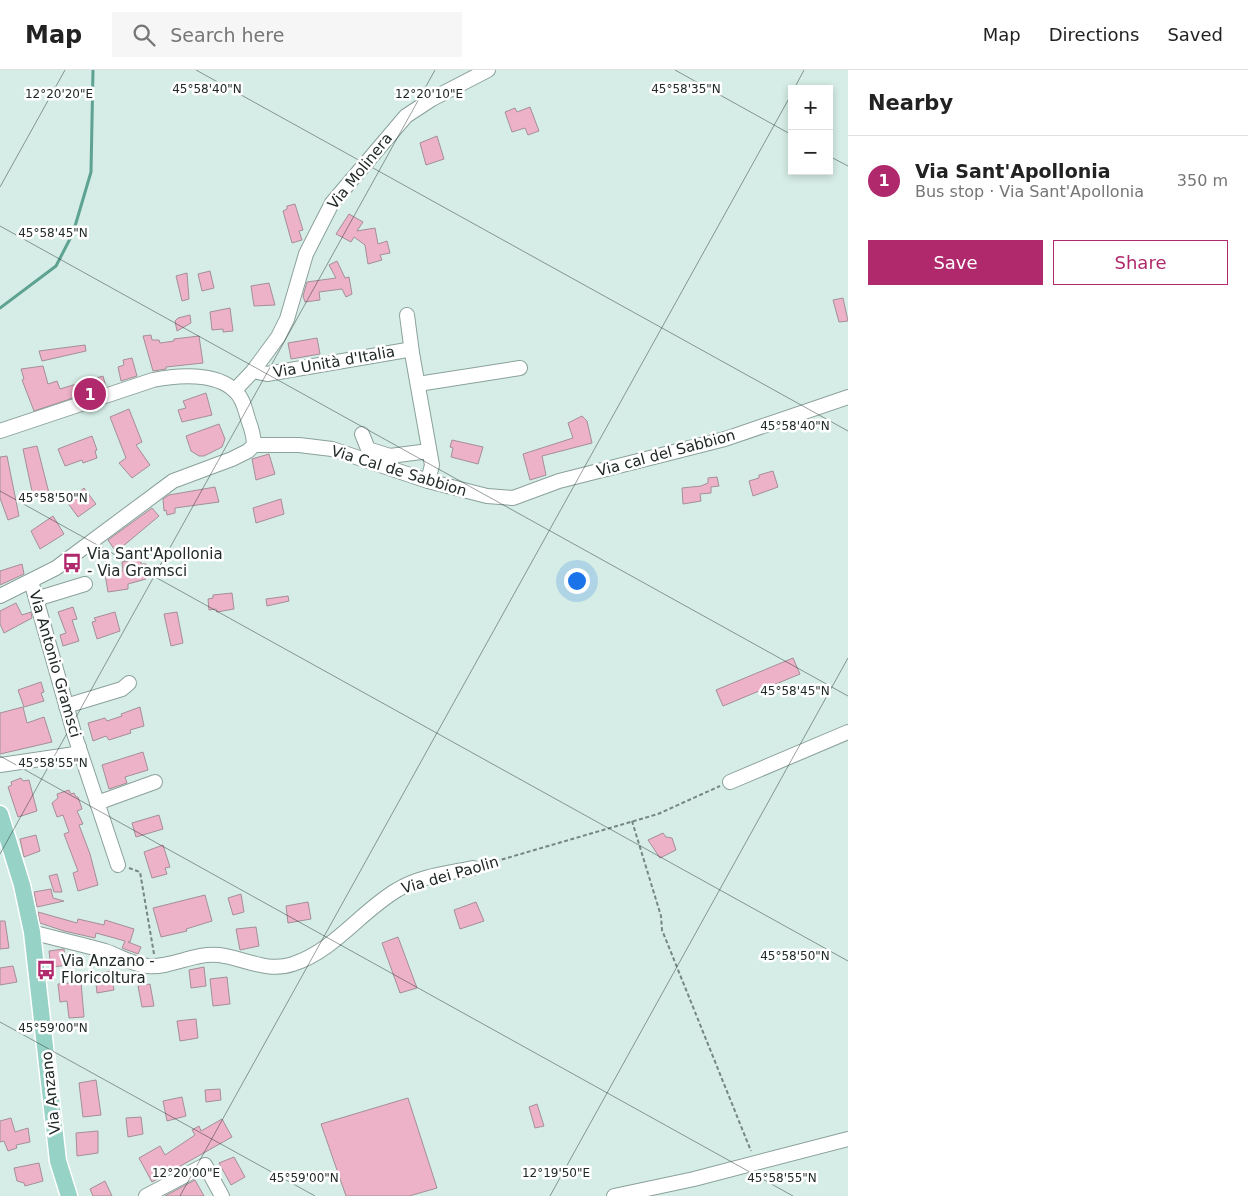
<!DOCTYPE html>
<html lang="en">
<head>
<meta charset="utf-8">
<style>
  body { margin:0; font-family:"DejaVu Sans",sans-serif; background:#f6f6f6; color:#222 }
  .controls { position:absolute; right:15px; top:15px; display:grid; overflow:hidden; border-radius:0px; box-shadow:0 2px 8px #0003 }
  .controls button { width:45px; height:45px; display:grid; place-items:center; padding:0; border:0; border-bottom:1px solid #e0e0e0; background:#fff; color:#222; font:25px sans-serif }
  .you { position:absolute; left:576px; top:510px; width:18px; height:18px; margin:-12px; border:4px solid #fff; border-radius:50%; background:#1a73e8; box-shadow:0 0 0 8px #1a73e833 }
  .badge { display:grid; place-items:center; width:32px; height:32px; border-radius:50%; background:#b0296c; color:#fff; font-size:16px; font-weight:700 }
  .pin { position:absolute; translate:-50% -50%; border:2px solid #fff; box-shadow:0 1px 5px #0006 }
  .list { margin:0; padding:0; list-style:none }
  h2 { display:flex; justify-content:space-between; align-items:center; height:65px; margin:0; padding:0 20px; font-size:21px }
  h2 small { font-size:16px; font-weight:400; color:#767676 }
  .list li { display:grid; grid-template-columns:32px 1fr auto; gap:15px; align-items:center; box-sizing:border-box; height:90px; padding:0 20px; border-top:1px solid #e0e0e0 }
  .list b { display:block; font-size:19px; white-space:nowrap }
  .list p { margin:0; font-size:16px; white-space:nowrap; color:#767676 }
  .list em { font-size:16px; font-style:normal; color:#767676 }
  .actions { display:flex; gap:10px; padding:15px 20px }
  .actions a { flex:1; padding:11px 0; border:1px solid #b0296c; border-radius:0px; text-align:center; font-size:18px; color:#b0296c }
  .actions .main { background:#b0296c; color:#fff }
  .icon { flex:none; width:28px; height:28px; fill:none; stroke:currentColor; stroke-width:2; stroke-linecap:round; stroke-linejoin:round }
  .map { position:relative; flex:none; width:848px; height:1126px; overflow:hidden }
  header { display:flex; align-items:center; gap:30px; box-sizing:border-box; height:70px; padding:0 25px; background:#fff; border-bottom:1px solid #e0e0e0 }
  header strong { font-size:24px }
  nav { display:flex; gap:28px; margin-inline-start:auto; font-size:18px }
  .search { width:350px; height:45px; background:#f6f6f6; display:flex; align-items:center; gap:12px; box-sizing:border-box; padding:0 18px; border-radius:0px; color:#767676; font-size:19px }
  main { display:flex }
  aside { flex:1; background:#fff }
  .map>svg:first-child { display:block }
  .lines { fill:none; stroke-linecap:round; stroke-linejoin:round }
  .stream { stroke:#5ea292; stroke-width:3 }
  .building { fill:#edb2c7; stroke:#a48f96 }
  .minor-casing { stroke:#8ba19b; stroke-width:16 }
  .major-casing { stroke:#fff; stroke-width:19 }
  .path { stroke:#768681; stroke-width:2; stroke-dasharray:4 2.5; stroke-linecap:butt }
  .minor { stroke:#fff; stroke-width:14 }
  .major { stroke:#97d2c6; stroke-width:16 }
  .ticks { fill:none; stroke:#212a28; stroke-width:1; stroke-opacity:0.45 }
  .labels { text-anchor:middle; stroke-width:5; stroke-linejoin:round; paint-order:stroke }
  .street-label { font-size:15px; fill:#212a28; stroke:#fff }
  .poi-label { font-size:15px; fill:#212a28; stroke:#fff; text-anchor:start }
  .ticks-label { font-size:12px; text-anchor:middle; fill:#212a28; stroke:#fff; stroke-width:5; stroke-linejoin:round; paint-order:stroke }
</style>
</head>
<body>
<header>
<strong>Map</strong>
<div class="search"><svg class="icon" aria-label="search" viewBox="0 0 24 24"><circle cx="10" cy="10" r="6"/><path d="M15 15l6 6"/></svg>Search here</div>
<nav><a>Map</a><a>Directions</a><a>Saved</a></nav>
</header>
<main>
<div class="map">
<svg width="848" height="1126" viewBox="0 0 848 1126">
  <rect width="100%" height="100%" fill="#d5ede6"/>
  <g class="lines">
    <polyline class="stream" points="0,238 56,196 73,163 91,102 93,0"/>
  </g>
  <g class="building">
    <polygon points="530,37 539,61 528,65 525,58 512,62 505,42 515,38 517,42"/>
    <polygon points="437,66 444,89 426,95 420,73"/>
    <polygon points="295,134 303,160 299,161 302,170 292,173 283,141 287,139 287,136"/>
    <polygon points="349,144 363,152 357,161 375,158 378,174 387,171 390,183 380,185 382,190 368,194 365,175 354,167 351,172 336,164"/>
    <polygon points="337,191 345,208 349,207 352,224 346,227 342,219 319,222 320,230 305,232 303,226 307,212 336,208 329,195"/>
    <polygon points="210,201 214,218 202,221 198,204"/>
    <polygon points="187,203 189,229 182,231 176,206"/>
    <polygon points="269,213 275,235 254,236 251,216"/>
    <polygon points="843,228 848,251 839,252 833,230"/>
    <polygon points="230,238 233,261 223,262 223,259 212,260 210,242"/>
    <polygon points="190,245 191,253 177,261 175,251 178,248"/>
    <polygon points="151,265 152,270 159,270 160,273 174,271 174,269 199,266 203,293 166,297 166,299 153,301 143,266"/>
    <polygon points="317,268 320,284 291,289 288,273"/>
    <polygon points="85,275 86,281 42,291 39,281"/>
    <polygon points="132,288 137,306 121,311 118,297 124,295 123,290"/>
    <polygon points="43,296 48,314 57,311 60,319 103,306 106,317 34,341 22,310 24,309 21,299"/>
    <polygon points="206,323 212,345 182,352 178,340 186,338 183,331"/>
    <polygon points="129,339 142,372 136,375 150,395 132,408 119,393 126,388 110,347"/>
    <polygon points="582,346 587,351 592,373 542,386 546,405 530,410 523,384 573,368 568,353"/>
    <polygon points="219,354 225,369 222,377 204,386 199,386 191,381 186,366"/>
    <polygon points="92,366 97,380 95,381 97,388 83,393 82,390 65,396 58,379"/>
    <polygon points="452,370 483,377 478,394 451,387 453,378 450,377"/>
    <polygon points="37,376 49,423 33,426 23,379"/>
    <polygon points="269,384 275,404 256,410 252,389"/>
    <polygon points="7,386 19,446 8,450 0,428 0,387"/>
    <polygon points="773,401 778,417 753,426 749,411 759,408 759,405"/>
    <polygon points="717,407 719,416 711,417 711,423 700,424 701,431 683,434 682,418 701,416 708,413 708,408"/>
    <polygon points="215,417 219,432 175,438 175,443 167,445 166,440 164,441 163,429 169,425"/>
    <polygon points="84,418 96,434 78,447 67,432"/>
    <polygon points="281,429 284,444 256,453 253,438"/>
    <polygon points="152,438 159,446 116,482 108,470"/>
    <polygon points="53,446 64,464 40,479 31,461"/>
    <polygon points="141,488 141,494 146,494 146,509 128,514 128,519 108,522 105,504 123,501 122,492"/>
    <polygon points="22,494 24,504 0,515 0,501"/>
    <polygon points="232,523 234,539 217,542 216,539 209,540 208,529 213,528 213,525"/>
    <polygon points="288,526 289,531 267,536 266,529"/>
    <polygon points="16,533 22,545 31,542 32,548 4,563 0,554 0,541"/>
    <polygon points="73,537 77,549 72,550 79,571 63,576 60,565 66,563 58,542"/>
    <polygon points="115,542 120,561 97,569 92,552 96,551 94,548"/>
    <polygon points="177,542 183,573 171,576 164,544"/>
    <polygon points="793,588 800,604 723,636 716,620"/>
    <polygon points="41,612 44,622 41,623 44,631 24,637 18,620"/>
    <polygon points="23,637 27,653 44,647 52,672 0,684 0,643"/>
    <polygon points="140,637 144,656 130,660 131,663 109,670 106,666 93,671 88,653 105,648 107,651 122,646 121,644"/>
    <polygon points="143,682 148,700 125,707 127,713 109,719 102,695"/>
    <polygon points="21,708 23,711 29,710 37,741 18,747 8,717 12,715 11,712"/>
    <polygon points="69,720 71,724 74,723 76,727 78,727 82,739 77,741 83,754 79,755 90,784 98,815 78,821 73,803 78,801 64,764 69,762 63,745 57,747 52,733 58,728 57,724"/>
    <polygon points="159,745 163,759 136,767 132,753"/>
    <polygon points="663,763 666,767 672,768 676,780 660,788 648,770"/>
    <polygon points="36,765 40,781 24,787 20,769"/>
    <polygon points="163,775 170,797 165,798 167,804 152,808 144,782"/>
    <polygon points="57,804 62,822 54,822 49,806"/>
    <polygon points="51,819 53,828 64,831 37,837 34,822"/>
    <polygon points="241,824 244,842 233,845 228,828"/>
    <polygon points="205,825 212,851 186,859 187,861 161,867 153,838"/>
    <polygon points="308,832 311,849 288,853 286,836"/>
    <polygon points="476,832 484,851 460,859 454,840"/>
    <polygon points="38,842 77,853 78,849 104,855 105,850 134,859 130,872 128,872 141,877 138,884 122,878 125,871 96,863 95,868 64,861 40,853"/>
    <polygon points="0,851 5,851 9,878 0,879"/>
    <polygon points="256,857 259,876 240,880 236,859"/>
    <polygon points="398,867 417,918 400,923 382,873"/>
    <polygon points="64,879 66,895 54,897 53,890 50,890 49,881"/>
    <polygon points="13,896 17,912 0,915 0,898"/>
    <polygon points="204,897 206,916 191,918 189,900"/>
    <polygon points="111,901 114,920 97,923 95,904"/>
    <polygon points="227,907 230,934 213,936 210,909"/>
    <polygon points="81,912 84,947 69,948 67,931 60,932 58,914"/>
    <polygon points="150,914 154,936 142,937 138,916"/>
    <polygon points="196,949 198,968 180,971 177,951"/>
    <polygon points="96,1010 101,1045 83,1047 79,1013"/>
    <polygon points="220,1019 221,1030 206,1032 205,1020"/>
    <polygon points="182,1027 186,1046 167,1051 163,1031"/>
    <polygon points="408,1028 437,1118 409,1126 346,1126 321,1054"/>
    <polygon points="537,1034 544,1056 535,1058 529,1037"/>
    <polygon points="141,1047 143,1064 128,1067 126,1048"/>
    <polygon points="11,1048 15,1062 28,1058 30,1072 16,1075 17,1078 8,1081 4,1071 0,1072 0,1051"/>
    <polygon points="222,1049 232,1067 152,1112 139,1088 160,1076 165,1085 195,1065 192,1060 199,1056 201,1061"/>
    <polygon points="98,1061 98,1083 77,1086 76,1063"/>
    <polygon points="234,1087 245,1107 231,1115 219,1093"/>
    <polygon points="39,1093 43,1111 25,1116 24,1113 17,1111 14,1098"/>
    <polygon points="195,1110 204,1126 165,1126"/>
    <polygon points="105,1111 112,1126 93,1126 90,1119"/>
  </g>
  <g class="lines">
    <defs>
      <g id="minor">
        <polyline points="407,245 412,283"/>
        <polyline points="253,301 267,304 407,280 412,283 432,395 428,411"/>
        <polyline points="418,314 520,298"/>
        <polyline points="235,320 253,301 278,267 287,249 306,184 332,133 406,46 432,29 488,0"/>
        <path d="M0 361 153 310C177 305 216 302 235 321 243 328 245 339 248 349 251 357 254 366 254 375L248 381 232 389 173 411 56 498 0 526"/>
        <polyline points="362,364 368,379 390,386 429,381"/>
        <polyline points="254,375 299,375 332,379 428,411 487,426 513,428 559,411 725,369 848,327"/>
        <polyline points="31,511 74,663 118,795"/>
        <polyline points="36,529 85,514"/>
        <polyline points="66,636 122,619 129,613"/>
        <polyline points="0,695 75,684 79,677"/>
        <polyline points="730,712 848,662"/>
        <polyline points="97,733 155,712"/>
        <path d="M32 862C56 869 81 874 105 881 120 886 133 895 148 896 172 898 195 882 219 885 244 888 267 903 293 894 335 880 360 842 397 820 419 806 449 803 473 798"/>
        <polyline points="146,1126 205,1095 222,1126"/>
        <polyline points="614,1126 694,1109 848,1069"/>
      </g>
      <polyline id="major" points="0,744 22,815 32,862 58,1091 69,1126"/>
    </defs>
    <use href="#minor" class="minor-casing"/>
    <use href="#major" class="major-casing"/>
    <g class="path">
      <polyline points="632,751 661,846 662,860 751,1081"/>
      <polyline points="483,795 658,744 720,716"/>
      <polyline points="129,798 140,802 154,884"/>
    </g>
    <use href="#minor" class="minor"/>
    <use href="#major" class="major"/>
  </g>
  <path class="ticks" d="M196 0 848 361M675 0 792 65M794 19 804 0M829 86 848 96M0 117 65 0M0 156 848 626M0 421 848 891M0 686 793 1126M0 784 435 0M0 952 315 1126M180 1126 792 23M550 1126 848 588"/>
  <defs>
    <symbol id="bus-bare" viewBox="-9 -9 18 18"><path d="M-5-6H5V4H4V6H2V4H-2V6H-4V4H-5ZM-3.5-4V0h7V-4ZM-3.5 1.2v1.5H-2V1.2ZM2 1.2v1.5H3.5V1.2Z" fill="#b0296c" stroke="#fff" stroke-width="2.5" paint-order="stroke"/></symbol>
  </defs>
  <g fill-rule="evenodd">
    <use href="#bus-bare" x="58" y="479" width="28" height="28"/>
    <use href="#bus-bare" x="32" y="886" width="28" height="28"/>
  </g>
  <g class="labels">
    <g class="street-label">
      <text transform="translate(360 101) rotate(-51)" y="5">Via Molinera</text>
      <text transform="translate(334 292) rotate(-10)" y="5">Via Unità d'Italia</text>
      <text transform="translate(666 383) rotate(-15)" y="5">Via cal del Sabbion</text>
      <text transform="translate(399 401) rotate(17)" y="5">Via Cal de Sabbion</text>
      <text transform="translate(55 594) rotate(74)" y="5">Via Antonio Gramsci</text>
      <text transform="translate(450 805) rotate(-16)" y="5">Via dei Paolin</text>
      <text transform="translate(51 1023) rotate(-96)" y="5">Via Anzano</text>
    </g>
    <g class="poi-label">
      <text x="87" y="489">Via Sant'Apollonia<tspan x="87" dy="17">- Via Gramsci</tspan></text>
      <text x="61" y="896">Via Anzano -<tspan x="61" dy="17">Floricoltura</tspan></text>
    </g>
  </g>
  <g class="ticks-label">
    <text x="686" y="23">45°58'35"N</text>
    <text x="207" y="23">45°58'40"N</text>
    <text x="59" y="28">12°20'20"E</text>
    <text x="429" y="28">12°20'10"E</text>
    <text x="53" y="167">45°58'45"N</text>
    <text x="795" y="360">45°58'40"N</text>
    <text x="53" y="432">45°58'50"N</text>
    <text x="795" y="625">45°58'45"N</text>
    <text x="53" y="697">45°58'55"N</text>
    <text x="795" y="890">45°58'50"N</text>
    <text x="53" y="962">45°59'00"N</text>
    <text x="186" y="1107">12°20'00"E</text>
    <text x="556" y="1107">12°19'50"E</text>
    <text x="304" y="1112">45°59'00"N</text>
    <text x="782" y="1112">45°58'55"N</text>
  </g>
</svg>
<div class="controls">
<button>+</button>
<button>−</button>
</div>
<div class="you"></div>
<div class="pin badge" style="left:90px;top:324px">1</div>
</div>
<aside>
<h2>Nearby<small></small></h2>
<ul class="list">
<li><span class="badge">1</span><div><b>Via Sant'Apollonia</b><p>Bus stop · Via Sant'Apollonia</p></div><em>350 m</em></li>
</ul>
<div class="actions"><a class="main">Save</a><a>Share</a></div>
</aside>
</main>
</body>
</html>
